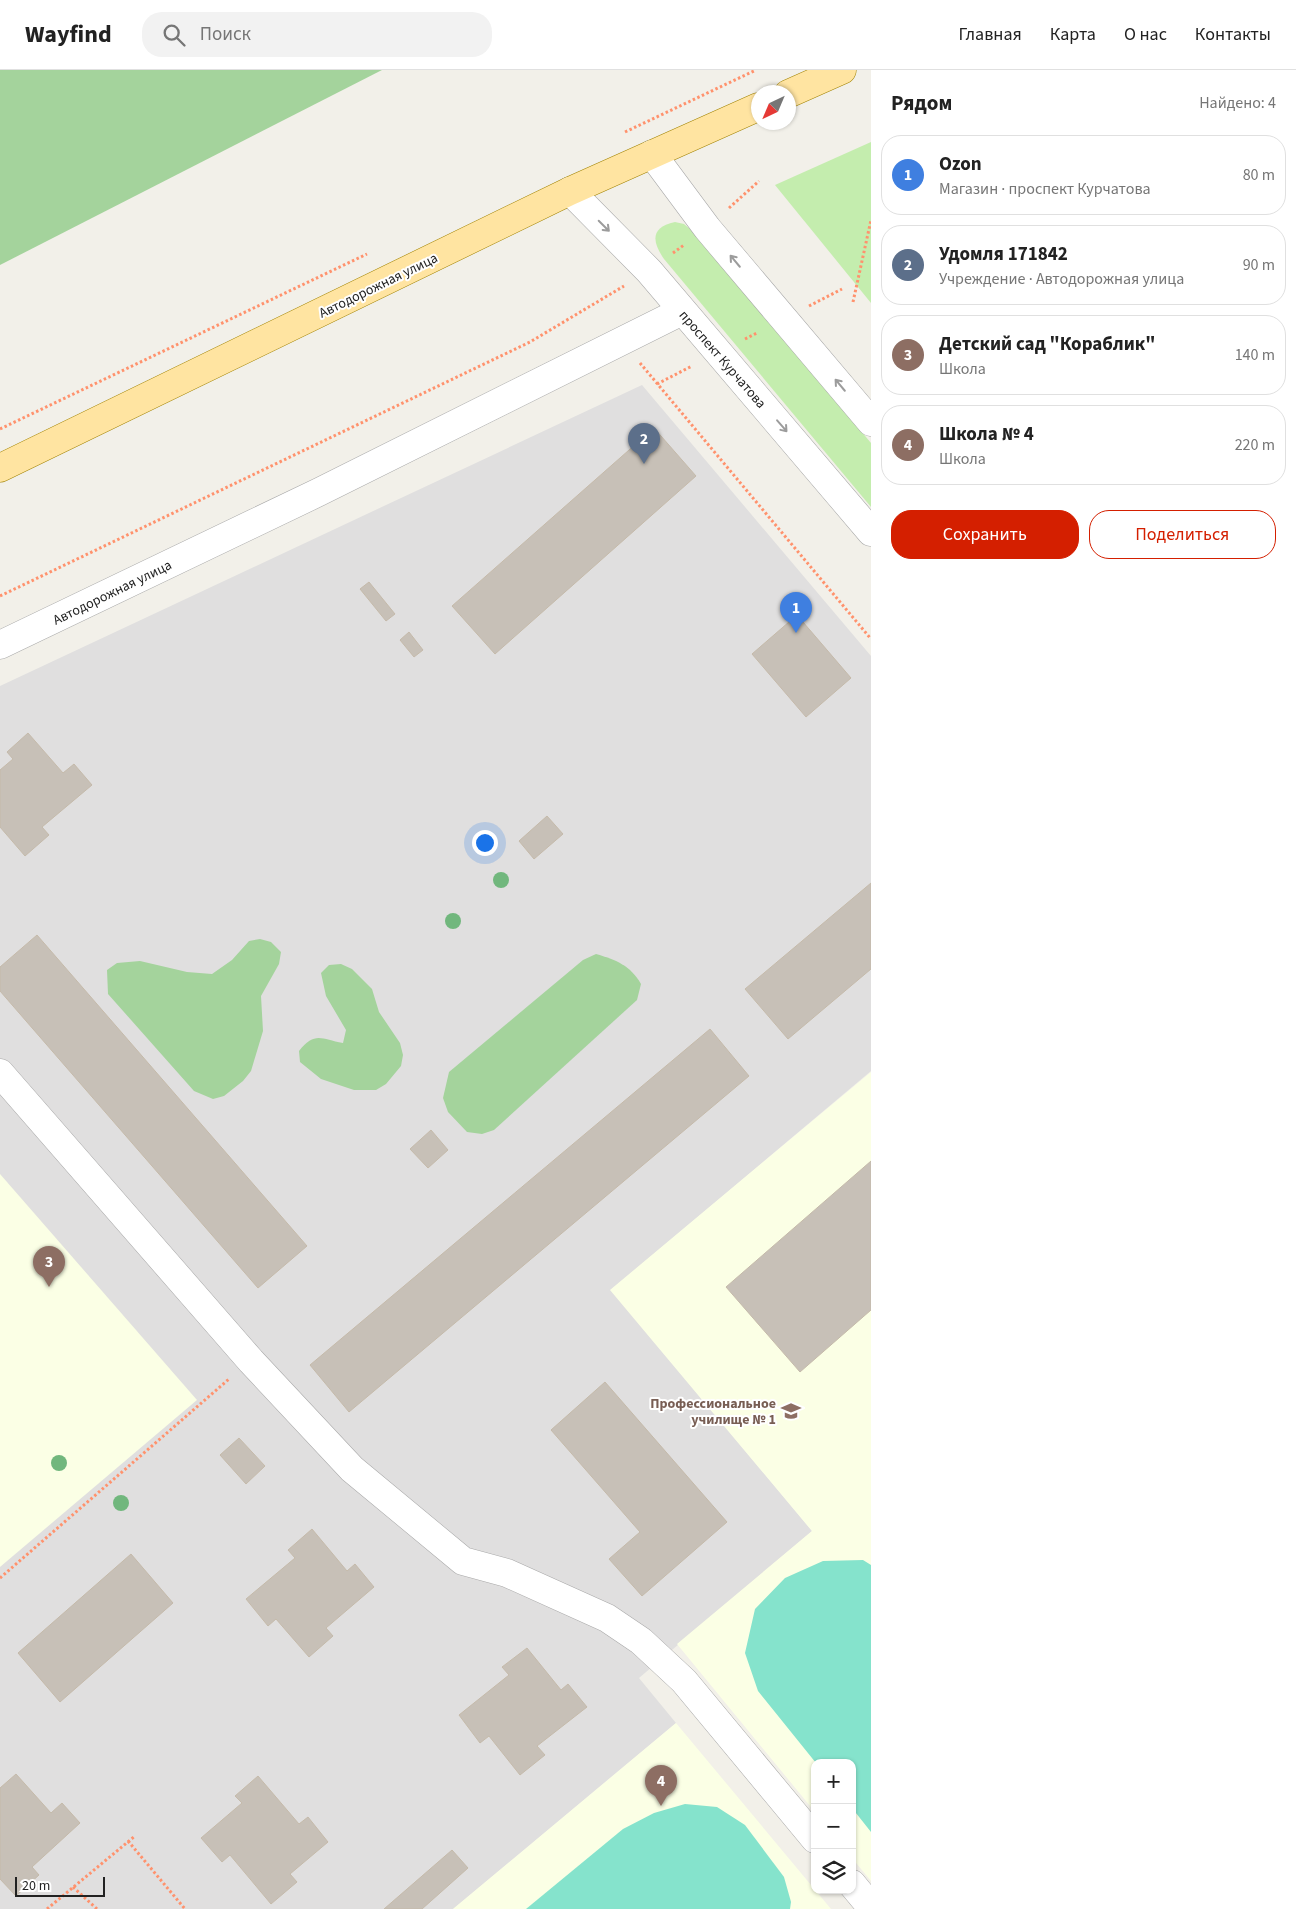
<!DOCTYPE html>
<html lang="ru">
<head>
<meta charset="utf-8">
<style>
  body { margin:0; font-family:"Source Sans 3",sans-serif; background:#f2f2f2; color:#222 }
  .controls { position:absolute; right:15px; bottom:15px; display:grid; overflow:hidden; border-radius:10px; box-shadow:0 1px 4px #0004 }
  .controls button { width:45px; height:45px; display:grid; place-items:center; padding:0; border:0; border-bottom:1px solid #e0e0e0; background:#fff; color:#222; font:25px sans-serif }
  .compass { position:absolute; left:751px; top:15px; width:45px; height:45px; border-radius:50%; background:#fff; box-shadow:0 1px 4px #0004; rotate:224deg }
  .scale { position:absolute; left:15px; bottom:12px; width:90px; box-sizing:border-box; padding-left:5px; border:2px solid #222; border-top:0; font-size:14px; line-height:18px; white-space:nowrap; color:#222; -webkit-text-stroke:4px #fff; paint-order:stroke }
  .you { position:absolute; left:484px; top:772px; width:18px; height:18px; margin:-12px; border:4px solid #fff; border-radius:50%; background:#1a73e8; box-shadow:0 0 0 8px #1a73e833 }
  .badge { display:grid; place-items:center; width:32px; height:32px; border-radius:50%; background:#d41f00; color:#fff; font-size:16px; font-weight:700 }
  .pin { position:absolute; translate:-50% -41px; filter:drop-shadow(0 1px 2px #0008) }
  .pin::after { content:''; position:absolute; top:26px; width:18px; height:15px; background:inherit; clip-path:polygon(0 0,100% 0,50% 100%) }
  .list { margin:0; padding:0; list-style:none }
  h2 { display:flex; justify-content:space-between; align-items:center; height:65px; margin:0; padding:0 20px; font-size:21px }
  h2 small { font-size:16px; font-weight:400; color:#767676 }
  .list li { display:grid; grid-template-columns:32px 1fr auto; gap:15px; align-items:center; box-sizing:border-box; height:80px; margin:0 10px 10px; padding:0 10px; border:1px solid #e0e0e0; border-radius:20px }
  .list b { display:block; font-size:19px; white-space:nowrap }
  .list p { margin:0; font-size:16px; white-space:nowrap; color:#767676 }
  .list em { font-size:16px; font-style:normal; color:#767676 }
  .actions { display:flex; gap:10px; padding:15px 20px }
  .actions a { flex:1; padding:11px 0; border:1px solid #d41f00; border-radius:20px; text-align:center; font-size:18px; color:#d41f00 }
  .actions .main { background:#d41f00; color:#fff }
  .icon { flex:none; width:28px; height:28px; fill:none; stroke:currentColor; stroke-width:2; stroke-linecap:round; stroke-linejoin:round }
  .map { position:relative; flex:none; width:871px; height:1839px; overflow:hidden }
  header { display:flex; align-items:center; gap:30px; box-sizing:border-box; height:70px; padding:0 25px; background:#fff; border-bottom:1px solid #e0e0e0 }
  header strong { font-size:24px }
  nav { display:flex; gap:28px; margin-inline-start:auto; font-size:18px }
  .search { width:350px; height:45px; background:#f2f2f2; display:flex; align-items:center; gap:12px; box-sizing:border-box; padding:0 18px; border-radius:20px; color:#767676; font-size:19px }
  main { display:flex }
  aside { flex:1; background:#fff }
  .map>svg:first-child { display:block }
  .residential { fill:#e0dfdf }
  .education { fill:#fbffe5 }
  .grass { fill:#c4edae }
  .forest { fill:#a4d39c }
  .pitch { fill:#85e3cc }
  .building { fill:#c7c0b7; stroke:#c5baaa }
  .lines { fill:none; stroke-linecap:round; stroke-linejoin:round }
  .minor-casing { stroke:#a9a9a9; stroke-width:29 }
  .major-casing { stroke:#a08200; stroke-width:29 }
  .path { stroke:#ff926d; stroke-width:3; stroke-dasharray:2.5 2.5; stroke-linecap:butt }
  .minor { stroke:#fff; stroke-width:28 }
  .major { stroke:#ffe4a1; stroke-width:28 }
  .tree { fill:#71b77d }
  .oneway { stroke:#9c9c9c }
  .labels { text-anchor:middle; stroke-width:4; stroke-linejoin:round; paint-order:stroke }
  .street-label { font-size:14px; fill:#222; stroke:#fff }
  .education-label { font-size:14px; font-weight:bold; fill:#785e54; stroke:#fff; text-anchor:end }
</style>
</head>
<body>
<header>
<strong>Wayfind</strong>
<div class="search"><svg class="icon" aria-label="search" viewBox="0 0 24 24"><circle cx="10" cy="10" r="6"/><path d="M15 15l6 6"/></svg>Поиск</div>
<nav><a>Главная</a><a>Карта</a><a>О нас</a><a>Контакты</a></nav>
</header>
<main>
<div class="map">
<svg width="871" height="1839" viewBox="0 0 871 1839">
  <rect width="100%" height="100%" fill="#f2f0e9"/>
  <polygon class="residential" points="642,315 871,586 871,1001 611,1220 812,1461 639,1608 676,1653 453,1839 0,1839 0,616"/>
  <g class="education">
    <polygon points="871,1002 871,1811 852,1788 852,1693 815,1693 815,1742 677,1574 812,1461 610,1220"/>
    <polygon points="0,1104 197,1330 0,1497"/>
    <polygon points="676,1653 831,1839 453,1839"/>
  </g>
  <g class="grass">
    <polygon points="871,72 871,233 775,115"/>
    <path d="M675 152 684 154 697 165 871 373V437L664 189C652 172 650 157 675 152Z"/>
  </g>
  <g class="forest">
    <polygon points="0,0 382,0 0,195"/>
    <polygon points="260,869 271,872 281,882 279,894 261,926 263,961 251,1001 243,1011 224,1026 213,1029 194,1021 108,924 107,900 117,893 140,891 187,902 212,904 232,890 249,871"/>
    <path d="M596 884C616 890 630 895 641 914L637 930 494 1060 482 1064 467 1062 448 1042 443 1028 449 1002 583 890Z"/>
    <path d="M341 894 352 899 372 919 379 942 400 973 403 985 401 996 386 1014 376 1020H354L321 1009 300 992 299 981C315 961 321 969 343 973L346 960 326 926 321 903 329 895Z"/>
  </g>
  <g class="pitch">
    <polygon points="863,1490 871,1495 871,1762 852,1738 852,1693 816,1693 758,1621 745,1583 755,1539 785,1508 823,1491"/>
    <polygon points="685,1734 717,1737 745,1755 784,1807 791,1832 790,1839 526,1839 623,1759 654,1743"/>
  </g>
  <g class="building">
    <polygon points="654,358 696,406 495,584 452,536"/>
    <polygon points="369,512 395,544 386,551 360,519"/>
    <polygon points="797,545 851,608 806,647 752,584"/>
    <polygon points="409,562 423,580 414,587 400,570"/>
    <polygon points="28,663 63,703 74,694 92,715 42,757 49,765 25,786 0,757 0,700 13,689 7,682"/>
    <polygon points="547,746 563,764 534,789 519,771"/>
    <polygon points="871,813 871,899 788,969 745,919"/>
    <polygon points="37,865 307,1176 258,1218 0,921 0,897"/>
    <polygon points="710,959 749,1006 349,1342 310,1295"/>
    <polygon points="431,1060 448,1080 428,1098 410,1079"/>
    <polygon points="871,1091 871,1240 800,1302 726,1217"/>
    <polygon points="605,1312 727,1452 642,1526 609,1489 640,1462 551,1360"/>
    <polygon points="239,1368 265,1396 246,1414 220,1385"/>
    <polygon points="312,1459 347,1501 355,1494 374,1517 326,1558 333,1566 309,1587 276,1549 268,1556 246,1529 295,1488 288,1480"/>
    <polygon points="131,1484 173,1533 60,1632 18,1583"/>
    <polygon points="527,1578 561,1620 568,1614 587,1637 537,1676 545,1685 520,1705 489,1666 480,1673 459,1645 509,1605 502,1597"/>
    <polygon points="16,1704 51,1743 62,1733 80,1753 32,1797 39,1805 16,1826 0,1809 0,1718"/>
    <polygon points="258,1706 299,1754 308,1747 328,1772 290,1804 297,1812 271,1834 230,1785 222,1792 201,1768 242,1733 235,1726"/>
    <polygon points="452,1780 468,1798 422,1839 384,1839"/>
  </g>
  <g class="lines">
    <defs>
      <g id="minor">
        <polyline points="652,84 707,158 871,352"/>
        <polyline points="570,121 649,201 871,462"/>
        <polyline points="0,575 319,422 682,241"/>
        <polyline points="0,1003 251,1291 352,1399 463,1491 507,1503 607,1548 641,1571 684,1611 815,1769"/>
        <polyline points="852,1814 871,1837"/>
      </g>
      <g id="major">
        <polyline points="788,24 842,0"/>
        <polyline points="0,398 570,121 758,37"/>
      </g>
    </defs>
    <use href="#minor" class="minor-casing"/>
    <use href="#major" class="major-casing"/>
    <g class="path">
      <polyline points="625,62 756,0"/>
      <polyline points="729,138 759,111"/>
      <polyline points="673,183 684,175"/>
      <polyline points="853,232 871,150"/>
      <polyline points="809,236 842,219"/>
      <polyline points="745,269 757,263"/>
      <polyline points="640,293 871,569"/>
      <polyline points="657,314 692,296"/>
      <polyline points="0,359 367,184"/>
      <polyline points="0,526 530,272 624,216"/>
      <polyline points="0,1508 229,1309"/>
      <polyline points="128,1771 185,1839"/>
      <polyline points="73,1817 97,1839"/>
      <polyline points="47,1839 135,1766"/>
    </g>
    <use href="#minor" class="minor"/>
    <use href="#major" class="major"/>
  </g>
  <g class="tree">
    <circle cx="501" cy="810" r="8"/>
    <circle cx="453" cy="851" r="8"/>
    <circle cx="59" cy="1393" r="8"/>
    <circle cx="121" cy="1433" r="8"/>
  </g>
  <defs><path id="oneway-shaft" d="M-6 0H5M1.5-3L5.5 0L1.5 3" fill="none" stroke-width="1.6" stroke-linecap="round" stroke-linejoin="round" transform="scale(1.25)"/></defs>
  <g class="oneway">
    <use href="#oneway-shaft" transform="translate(604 156) rotate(45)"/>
    <use href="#oneway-shaft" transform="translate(735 191) rotate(-130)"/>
    <use href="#oneway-shaft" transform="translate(840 315) rotate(-130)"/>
    <use href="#oneway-shaft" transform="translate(782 356) rotate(49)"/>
  </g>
  <defs>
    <symbol id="university-bare" viewBox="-9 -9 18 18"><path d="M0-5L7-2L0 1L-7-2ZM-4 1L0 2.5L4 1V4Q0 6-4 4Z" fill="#8d6e63" stroke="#fff" stroke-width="2.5" paint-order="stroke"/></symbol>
  </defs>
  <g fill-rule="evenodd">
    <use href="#university-bare" x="777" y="1327" width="28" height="28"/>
  </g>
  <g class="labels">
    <g class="street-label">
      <text transform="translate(378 215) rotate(-26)" y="5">Автодорожная улица</text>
      <text transform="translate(723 289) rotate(49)" y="5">проспект Курчатова</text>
      <text transform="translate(112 522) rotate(-26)" y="5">Автодорожная улица</text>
    </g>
    <g class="education-label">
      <text x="776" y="1338">Профессиональное<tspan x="776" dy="16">училище № 1</tspan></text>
    </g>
  </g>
</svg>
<div class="controls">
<button>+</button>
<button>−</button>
<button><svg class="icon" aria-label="layers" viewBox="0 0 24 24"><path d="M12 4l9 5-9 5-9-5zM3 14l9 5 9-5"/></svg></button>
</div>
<svg class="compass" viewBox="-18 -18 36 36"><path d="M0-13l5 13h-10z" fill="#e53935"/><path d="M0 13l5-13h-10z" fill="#767676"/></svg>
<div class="scale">20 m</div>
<div class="you"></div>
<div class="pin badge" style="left:796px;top:563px;background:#3f7fe0">1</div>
<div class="pin badge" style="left:644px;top:394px;background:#5c6f8a">2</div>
<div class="pin badge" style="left:49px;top:1217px;background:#8d6e63">3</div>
<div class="pin badge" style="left:661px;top:1736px;background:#8d6e63">4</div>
</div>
<aside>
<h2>Рядом<small>Найдено: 4</small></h2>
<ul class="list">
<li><span class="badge" style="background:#3f7fe0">1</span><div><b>Ozon</b><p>Магазин · проспект Курчатова</p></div><em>80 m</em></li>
<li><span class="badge" style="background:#5c6f8a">2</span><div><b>Удомля 171842</b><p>Учреждение · Автодорожная улица</p></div><em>90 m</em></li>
<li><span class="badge" style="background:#8d6e63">3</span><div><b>Детский сад &quot;Кораблик&quot;</b><p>Школа</p></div><em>140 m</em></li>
<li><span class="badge" style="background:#8d6e63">4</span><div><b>Школа № 4</b><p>Школа</p></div><em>220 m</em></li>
</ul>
<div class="actions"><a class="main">Сохранить</a><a>Поделиться</a></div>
</aside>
</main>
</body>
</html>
